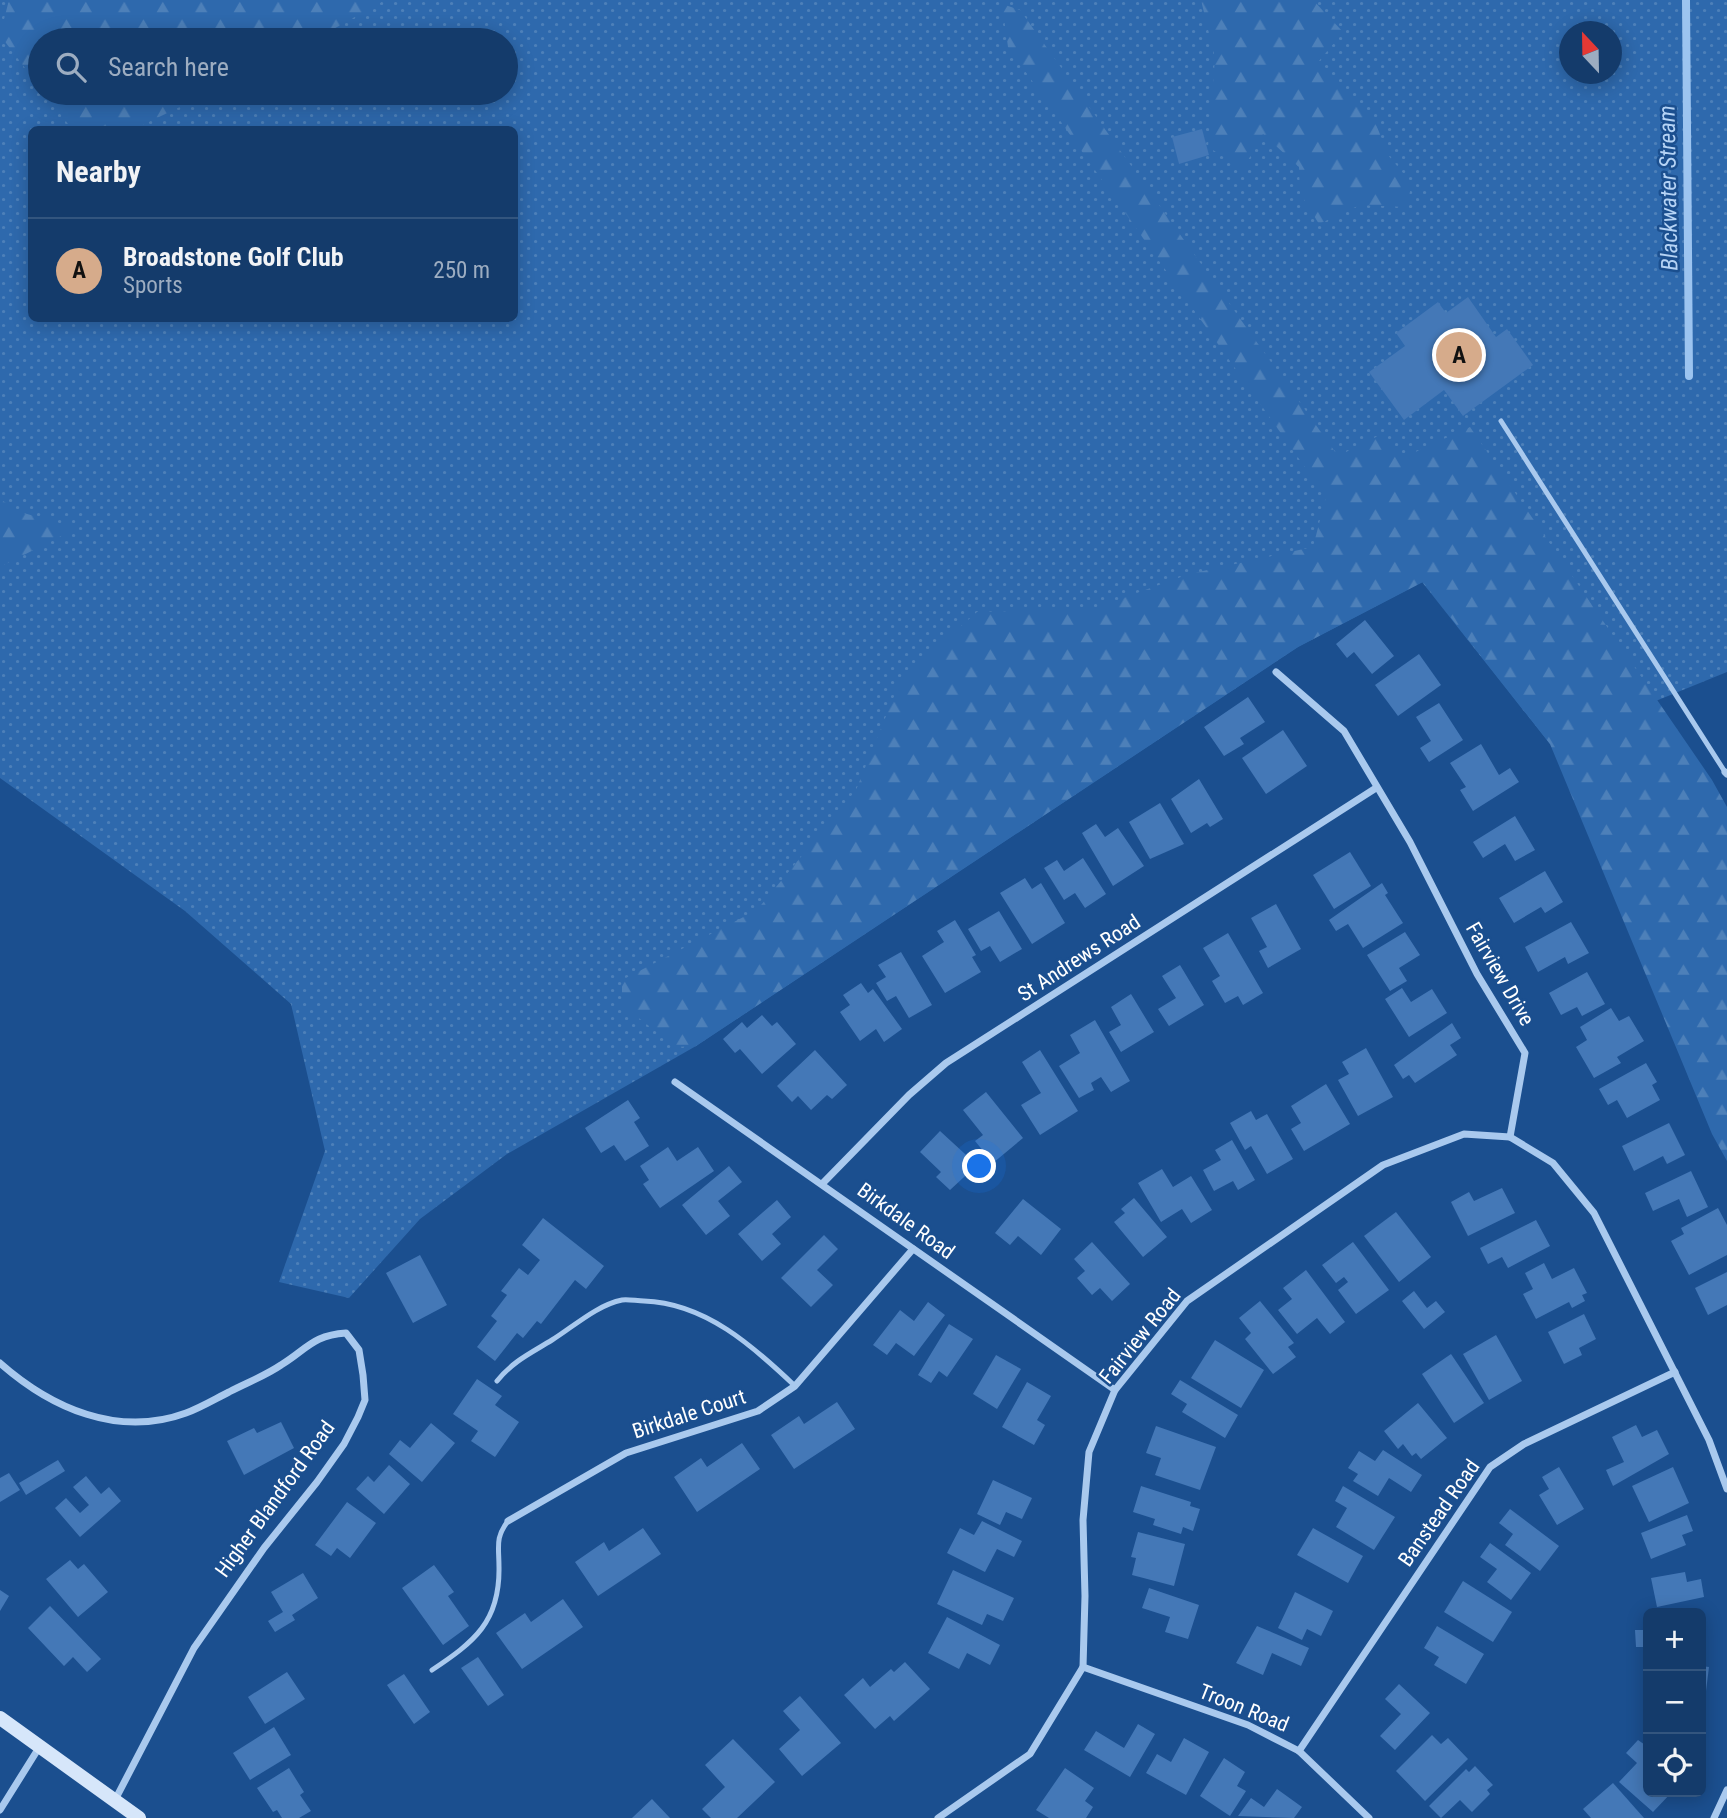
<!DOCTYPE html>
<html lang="en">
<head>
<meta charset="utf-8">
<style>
  body { margin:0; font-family:"Roboto Condensed",sans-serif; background:#214673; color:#f1f3f6 }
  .controls { position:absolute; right:21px; bottom:21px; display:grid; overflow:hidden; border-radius:10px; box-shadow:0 4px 18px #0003 }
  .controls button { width:63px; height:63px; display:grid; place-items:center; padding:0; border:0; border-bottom:2px solid #33557e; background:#143b6b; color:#f1f3f6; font:35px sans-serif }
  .compass { position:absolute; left:1559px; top:21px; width:63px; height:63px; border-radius:50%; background:#143b6b; box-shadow:0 4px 18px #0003; rotate:338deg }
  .you { position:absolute; left:980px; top:1167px; width:24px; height:24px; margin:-18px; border:5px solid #fff; border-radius:50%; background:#1a73e8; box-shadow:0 0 0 10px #1a73e833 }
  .badge { display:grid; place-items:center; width:46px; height:46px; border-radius:50%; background:#d6ab8b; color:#111; font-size:23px; font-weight:700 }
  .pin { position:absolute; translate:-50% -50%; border:4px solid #fff; box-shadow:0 2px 7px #0006 }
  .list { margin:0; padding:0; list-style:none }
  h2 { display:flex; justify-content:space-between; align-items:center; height:91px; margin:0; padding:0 28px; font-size:30px }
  h2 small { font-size:23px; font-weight:400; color:#9dadc1 }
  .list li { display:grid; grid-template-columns:46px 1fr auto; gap:21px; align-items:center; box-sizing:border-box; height:105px; padding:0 28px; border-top:2px solid #33557e }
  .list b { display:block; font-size:26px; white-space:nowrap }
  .list p { margin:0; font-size:23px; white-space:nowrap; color:#9dadc1 }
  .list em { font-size:23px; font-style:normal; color:#9dadc1 }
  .icon { flex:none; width:38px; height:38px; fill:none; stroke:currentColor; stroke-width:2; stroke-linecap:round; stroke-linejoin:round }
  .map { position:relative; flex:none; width:1727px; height:1818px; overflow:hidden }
  .search { position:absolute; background:#143b6b; box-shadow:0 4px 18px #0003; left:28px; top:28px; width:490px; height:77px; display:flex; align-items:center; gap:18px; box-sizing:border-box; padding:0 24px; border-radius:38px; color:#9dadc1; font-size:26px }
  .panel { position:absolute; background:#143b6b; box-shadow:0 4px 18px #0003; left:28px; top:126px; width:490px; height:196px; border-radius:10px }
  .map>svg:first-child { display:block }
  .grass { fill:url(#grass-dots); fill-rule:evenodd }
  .forest { fill:url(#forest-firs) }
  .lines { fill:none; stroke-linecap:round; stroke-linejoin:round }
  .stream { stroke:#9cc4f0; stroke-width:8 }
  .building { fill:#4478b7 }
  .service { stroke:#a9c9ee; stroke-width:5 }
  .minor { stroke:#a9c9ee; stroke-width:7 }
  .secondary { stroke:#d6e6fa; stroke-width:14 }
  .labels { text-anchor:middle; stroke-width:5; stroke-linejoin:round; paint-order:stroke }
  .street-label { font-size:21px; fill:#fff; stroke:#1b4f8f }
  .water-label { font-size:23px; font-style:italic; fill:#b5d3f5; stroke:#1b4f8f }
</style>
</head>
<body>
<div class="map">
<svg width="1727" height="1818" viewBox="0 0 1727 1818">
  <defs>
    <pattern id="grass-dots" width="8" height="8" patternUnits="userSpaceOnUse" patternTransform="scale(1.75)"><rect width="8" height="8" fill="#2e69ad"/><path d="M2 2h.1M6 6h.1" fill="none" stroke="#4d80b9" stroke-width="1.8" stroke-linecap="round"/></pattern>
    <pattern id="forest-firs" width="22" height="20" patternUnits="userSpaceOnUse" patternTransform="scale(1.75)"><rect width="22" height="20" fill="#2e69ad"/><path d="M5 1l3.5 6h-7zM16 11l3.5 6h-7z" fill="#4d80b9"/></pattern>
  </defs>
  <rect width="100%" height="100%" fill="#1b4f8f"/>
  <path class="grass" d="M0 0H1727V672L1550 744 1422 582 1298 647 696 1046 507 1154 420 1219 349 1298 279 1282 325 1151 291 1004 185 911 0 778ZM1570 32H1612V74H1570ZM40 40H506V93H40ZM32 130H514V318H32Z"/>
  <g class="forest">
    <polygon points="9,0 385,0 314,40 40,40 40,88 0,35"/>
    <polygon points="1201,0 1313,0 1343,32 1319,61 1374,119 1388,155 1412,184 1406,207 1360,205 1319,224 1300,193 1299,167 1263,134 1243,169 1208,147 1215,58"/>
    <polygon points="1002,4 1020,10 1338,456 1384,433 1400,459 1470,427 1712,780 1727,807 1727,1161 1712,1134 1550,744 1423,582 1298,647 696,1046 676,1047 622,1005 622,980 757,910 856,790 901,679 977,612 1093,609 1189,574 1313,547 1326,497 1008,47"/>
    <polygon points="44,93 209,93 134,129 72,129"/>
    <polygon points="0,499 20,512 77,528 0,567"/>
  </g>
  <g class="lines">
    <polyline class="stream" points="1686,0 1689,376"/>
  </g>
  <g class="building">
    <polygon points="1202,129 1209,155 1179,164 1172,137"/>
    <polygon points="1468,297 1496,337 1507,329 1533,365 1463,416 1444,390 1404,420 1369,372 1405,346 1396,333 1438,302 1446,313"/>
    <polygon points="1365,620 1394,656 1372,674 1354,652 1347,658 1336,644"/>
    <polygon points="1419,654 1441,685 1398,716 1375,685"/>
    <polygon points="1248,697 1265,722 1240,738 1244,744 1224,756 1204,727"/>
    <polygon points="1439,703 1463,740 1429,762 1420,748 1431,741 1416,717"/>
    <polygon points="1283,730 1307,766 1266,794 1242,758"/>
    <polygon points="1481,744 1499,775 1510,768 1519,782 1473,811 1460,790 1466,787 1450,763"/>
    <polygon points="1199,779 1223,819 1210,827 1207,823 1191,833 1171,799"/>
    <polygon points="1160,803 1184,844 1150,859 1129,822"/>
    <polygon points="1515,816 1535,850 1515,861 1505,844 1483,858 1473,842"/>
    <polygon points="1096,824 1105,837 1118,828 1144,866 1113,886 1082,833"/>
    <polygon points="1350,852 1371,886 1334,909 1313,875"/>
    <polygon points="1083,858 1106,894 1085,908 1075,893 1064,900 1044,868 1057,860 1064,871"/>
    <polygon points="1545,871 1563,902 1545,913 1541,907 1514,923 1499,898"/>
    <polygon points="1025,878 1032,889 1041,883 1065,923 1032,944 1000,893"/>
    <polygon points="1382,883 1388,893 1385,895 1403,923 1363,948 1348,924 1336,931 1329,920"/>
    <polygon points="1276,904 1301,949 1268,968 1259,951 1267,947 1251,918"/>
    <polygon points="999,911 1022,949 1000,962 990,946 981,951 968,929"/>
    <polygon points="955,920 976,955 972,957 981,972 945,993 922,956 944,942 937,931"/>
    <polygon points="1571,922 1589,953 1568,964 1565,957 1538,972 1525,947"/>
    <polygon points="1405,932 1420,955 1399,968 1407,981 1390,991 1367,955"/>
    <polygon points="1228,933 1263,993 1243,1005 1238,996 1225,1003 1212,981 1220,976 1203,948"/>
    <polygon points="901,952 932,1005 909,1018 896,996 887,1001 876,983 886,977 878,965"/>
    <polygon points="1180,965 1204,1005 1169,1026 1158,1009 1176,998 1162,976"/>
    <polygon points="1587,972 1605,1004 1582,1016 1577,1007 1561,1015 1549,993"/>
    <polygon points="861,983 868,993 873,989 902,1029 884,1042 876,1029 860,1041 840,1012 850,1005 843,995"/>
    <polygon points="1402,988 1411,1002 1432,989 1447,1013 1409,1037 1385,999"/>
    <polygon points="1131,994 1154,1032 1121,1052 1109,1032 1121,1025 1111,1007"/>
    <polygon points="1611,1008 1619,1021 1629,1016 1644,1041 1617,1057 1621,1063 1594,1078 1576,1047 1587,1040 1580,1027"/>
    <polygon points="762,1015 772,1026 777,1022 796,1044 762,1074 740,1049 735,1053 723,1039 742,1022 747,1028"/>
    <polygon points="1095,1020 1130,1081 1111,1092 1101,1077 1091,1083 1094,1090 1079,1098 1059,1066 1080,1053 1070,1035"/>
    <polygon points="1452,1023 1461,1038 1450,1045 1457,1055 1415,1083 1409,1075 1403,1079 1394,1065"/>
    <polygon points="1366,1048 1393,1097 1358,1116 1338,1080 1349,1074 1342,1062"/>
    <polygon points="815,1050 847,1085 832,1099 827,1095 811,1110 798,1096 792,1102 777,1086"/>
    <polygon points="1040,1050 1078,1111 1040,1135 1021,1105 1041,1093 1022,1062"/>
    <polygon points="1646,1063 1657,1082 1652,1085 1660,1100 1627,1118 1617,1100 1608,1105 1599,1089"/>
    <polygon points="1326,1084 1350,1124 1304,1151 1291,1129 1301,1123 1291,1106"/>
    <polygon points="986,1092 1023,1138 993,1163 975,1141 983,1135 963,1110"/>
    <polygon points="628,1100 640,1118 634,1122 649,1146 625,1161 614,1145 601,1153 585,1128"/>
    <polygon points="1251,1111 1256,1120 1267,1114 1293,1159 1267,1174 1251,1146 1245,1150 1230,1123"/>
    <polygon points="1669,1123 1685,1155 1667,1164 1663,1156 1634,1171 1622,1146"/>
    <polygon points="940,1131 977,1165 950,1190 936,1177 941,1172 920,1152"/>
    <polygon points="1232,1140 1255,1180 1238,1190 1233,1181 1214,1191 1203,1170 1221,1160 1215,1150"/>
    <polygon points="668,1147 677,1161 698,1147 714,1171 660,1208 643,1184 649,1180 640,1166"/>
    <polygon points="729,1166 742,1182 718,1201 730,1216 706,1235 682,1205"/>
    <polygon points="1162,1169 1173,1187 1191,1176 1212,1210 1191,1223 1182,1209 1161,1222 1138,1183"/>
    <polygon points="1691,1171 1708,1207 1687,1217 1679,1199 1653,1211 1645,1193"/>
    <polygon points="1502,1188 1515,1213 1468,1236 1451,1202 1469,1192 1474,1201"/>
    <polygon points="1134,1198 1167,1237 1143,1257 1114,1222 1125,1213 1121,1209"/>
    <polygon points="1023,1199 1061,1229 1041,1255 1018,1236 1010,1245 995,1233"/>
    <polygon points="777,1200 791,1217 772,1234 781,1244 762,1261 738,1234"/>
    <polygon points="1718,1208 1727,1225 1727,1255 1689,1275 1671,1241 1684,1234 1681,1228"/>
    <polygon points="1396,1212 1431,1257 1399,1282 1364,1236"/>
    <polygon points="543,1218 604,1266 586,1289 575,1280 541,1324 537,1321 523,1338 517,1333 495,1361 477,1347 497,1321 491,1316 507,1295 501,1291 519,1268 528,1275 540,1260 522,1245"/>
    <polygon points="1536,1220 1550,1246 1508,1268 1502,1257 1488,1264 1480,1248"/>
    <polygon points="824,1235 838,1249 817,1270 833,1285 811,1307 781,1278"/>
    <polygon points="1092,1242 1130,1284 1112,1301 1100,1288 1092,1295 1077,1278 1085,1271 1074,1259"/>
    <polygon points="1353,1242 1389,1290 1356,1314 1338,1290 1348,1282 1344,1277 1336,1283 1322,1265"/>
    <polygon points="420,1255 447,1305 413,1323 386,1273"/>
    <polygon points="1544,1263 1552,1279 1574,1268 1587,1293 1582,1295 1585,1301 1572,1308 1569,1302 1536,1319 1523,1294 1533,1289 1525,1273"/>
    <polygon points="1306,1270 1345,1322 1330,1334 1317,1318 1297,1334 1278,1310 1292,1299 1283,1288"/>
    <polygon points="1727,1272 1727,1305 1708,1315 1695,1288"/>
    <polygon points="1414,1291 1427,1308 1436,1301 1445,1312 1424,1329 1402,1301"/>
    <polygon points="1260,1301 1294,1343 1288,1347 1296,1357 1273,1374 1245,1339 1251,1333 1239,1318"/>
    <polygon points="928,1302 945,1315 914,1356 896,1343 887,1355 873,1345 900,1310 914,1321"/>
    <polygon points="1584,1314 1596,1339 1579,1348 1582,1355 1564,1364 1548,1332"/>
    <polygon points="949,1324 973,1339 947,1377 939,1371 931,1383 918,1375"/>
    <polygon points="1496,1335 1522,1381 1489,1400 1463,1354"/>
    <polygon points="1215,1340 1264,1370 1241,1408 1191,1378"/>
    <polygon points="1451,1354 1484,1403 1454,1423 1422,1374"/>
    <polygon points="996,1355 1021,1369 997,1409 973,1394"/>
    <polygon points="477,1379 502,1396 495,1405 519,1422 495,1457 471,1441 478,1431 453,1414"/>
    <polygon points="1180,1380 1238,1415 1225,1438 1182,1412 1187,1404 1171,1394"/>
    <polygon points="1027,1382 1051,1396 1037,1420 1045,1425 1034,1445 1002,1427"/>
    <polygon points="837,1402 855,1429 794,1469 771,1435 799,1416 804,1424"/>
    <polygon points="1418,1403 1447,1438 1421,1459 1416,1453 1412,1456 1403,1444 1398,1449 1384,1431"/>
    <polygon points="281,1422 294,1448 244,1475 227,1441 254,1428 257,1433"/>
    <polygon points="431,1423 455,1443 422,1482 389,1454 400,1440 410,1448"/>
    <polygon points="1636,1425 1642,1437 1657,1430 1669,1454 1613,1486 1606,1470 1624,1462 1612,1437"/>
    <polygon points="1156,1426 1216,1447 1200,1490 1155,1475 1161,1458 1146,1453"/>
    <polygon points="742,1443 760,1469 697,1512 674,1477 701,1458 707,1467"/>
    <polygon points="1383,1450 1422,1475 1411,1492 1389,1478 1378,1496 1353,1481 1358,1474 1348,1468 1359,1451 1375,1461"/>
    <polygon points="58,1460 65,1471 26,1495 19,1483"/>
    <polygon points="389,1465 410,1484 384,1514 356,1489 368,1476 374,1482"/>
    <polygon points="1559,1467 1584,1509 1557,1525 1539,1495 1549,1489 1542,1477"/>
    <polygon points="1673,1467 1689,1503 1649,1522 1632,1486"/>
    <polygon points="9,1473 20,1490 0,1502 0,1478"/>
    <polygon points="86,1476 101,1494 109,1487 121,1501 80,1537 55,1508 66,1498 80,1513 89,1505 73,1487"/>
    <polygon points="993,1480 1032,1498 1022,1519 1006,1512 1000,1525 977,1514"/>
    <polygon points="1141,1486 1191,1502 1190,1506 1200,1509 1193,1531 1183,1527 1181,1534 1153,1525 1155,1519 1133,1512"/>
    <polygon points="1343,1486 1395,1517 1374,1550 1336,1527 1347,1508 1335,1501"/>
    <polygon points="347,1502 376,1523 350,1558 337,1548 331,1556 315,1545"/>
    <polygon points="1510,1509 1559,1546 1540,1571 1505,1545 1513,1534 1499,1523"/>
    <polygon points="1687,1515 1693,1531 1682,1535 1686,1545 1651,1559 1641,1533"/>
    <polygon points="982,1521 1022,1541 1014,1557 997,1549 985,1572 947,1553 960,1528 974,1535"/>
    <polygon points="643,1528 661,1554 598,1596 575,1562 604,1542 609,1551"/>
    <polygon points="1313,1528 1363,1556 1348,1583 1297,1555"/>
    <polygon points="1138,1532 1185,1544 1174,1586 1132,1575 1136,1558 1131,1557"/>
    <polygon points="1490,1543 1531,1573 1511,1600 1487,1582 1497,1569 1480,1557"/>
    <polygon points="70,1560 78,1569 84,1564 108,1592 78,1617 46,1579"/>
    <polygon points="434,1565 454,1592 448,1596 469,1626 443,1645 402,1588"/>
    <polygon points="953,1570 1014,1598 1003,1621 987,1614 982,1625 937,1604"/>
    <polygon points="1685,1572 1687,1582 1701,1579 1704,1597 1657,1607 1651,1578"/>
    <polygon points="303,1573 318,1598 292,1615 295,1620 275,1632 268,1621 283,1612 271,1592"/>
    <polygon points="1463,1581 1512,1612 1493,1642 1444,1612"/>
    <polygon points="1149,1588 1199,1605 1188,1639 1165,1632 1170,1617 1142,1608"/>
    <polygon points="0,1590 9,1596 0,1611"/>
    <polygon points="1295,1592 1333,1611 1321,1636 1307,1629 1302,1640 1278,1628"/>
    <polygon points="563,1599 583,1627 522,1669 496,1633 525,1613 531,1622"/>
    <polygon points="50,1606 101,1659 87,1672 73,1657 64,1666 28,1628"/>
    <polygon points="947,1617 1000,1645 990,1665 967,1653 959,1669 928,1653"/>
    <polygon points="1705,1619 1705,1654 1701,1654 1701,1620"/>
    <polygon points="1644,1620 1648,1620 1648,1647 1636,1647 1635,1630 1644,1630"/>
    <polygon points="1257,1626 1309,1648 1301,1666 1272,1653 1263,1675 1236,1663"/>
    <polygon points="1437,1626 1484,1654 1466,1684 1434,1665 1439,1657 1424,1648"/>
    <polygon points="478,1657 504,1695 488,1706 461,1668"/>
    <polygon points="905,1662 930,1689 894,1721 890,1716 875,1729 844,1695 863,1678 870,1687 891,1669 894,1672"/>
    <polygon points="1701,1666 1709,1667 1705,1699 1701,1699"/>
    <polygon points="287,1672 305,1699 265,1724 248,1697"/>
    <polygon points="404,1674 430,1712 414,1724 387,1685"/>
    <polygon points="1399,1684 1430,1713 1395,1750 1380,1736 1401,1714 1385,1699"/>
    <polygon points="800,1696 841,1743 802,1776 779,1749 800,1730 783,1711"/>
    <polygon points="1138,1724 1155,1734 1130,1777 1084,1750 1096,1731 1124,1748"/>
    <polygon points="274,1727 291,1755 250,1780 233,1753"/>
    <polygon points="1432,1735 1441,1744 1448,1738 1468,1759 1425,1801 1396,1771"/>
    <polygon points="1184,1738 1209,1752 1186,1795 1146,1773 1157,1754 1171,1762"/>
    <polygon points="733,1739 775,1782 737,1818 711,1818 702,1809 725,1787 705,1765"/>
    <polygon points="1638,1740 1648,1747 1648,1792 1672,1792 1653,1812 1619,1782 1637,1763 1626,1753"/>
    <polygon points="1224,1758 1245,1772 1237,1786 1246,1791 1230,1816 1200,1796"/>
    <polygon points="1475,1766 1493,1785 1487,1790 1490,1794 1472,1812 1460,1800 1441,1818 1429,1806 1466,1769 1469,1772"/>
    <polygon points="289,1768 304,1792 300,1795 311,1811 299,1818 282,1818 277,1810 273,1812 257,1788"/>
    <polygon points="1065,1768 1094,1788 1085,1801 1093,1807 1086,1818 1049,1818 1036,1810"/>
    <polygon points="1613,1783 1644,1818 1591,1818 1583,1809"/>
    <polygon points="1277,1789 1302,1807 1294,1818 1238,1816 1251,1798 1264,1807"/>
    <polygon points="652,1799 670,1818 632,1818"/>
  </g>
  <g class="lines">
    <g class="service">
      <polyline points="1501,421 1725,772"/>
      <path d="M497 1381C513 1361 531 1353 552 1340 573 1327 597 1305 622 1300 628 1299 637 1301 644 1301 705 1303 753 1346 795 1386"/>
      <path d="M432 1670C474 1642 500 1622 499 1567 499 1546 495 1538 508 1521"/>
    </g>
    <g class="minor">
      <polyline points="1276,672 1344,731 1410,842 1477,974 1525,1053 1510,1137 1553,1163 1594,1213 1709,1440 1727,1489"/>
      <polyline points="1725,772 1727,774"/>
      <polyline points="675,1082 1115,1390"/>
      <polyline points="823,1183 909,1095 946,1063 1376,788"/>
      <path d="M0 1363C51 1408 118 1438 186 1413 200 1408 215 1399 229 1392 246 1383 265 1376 281 1365 307 1349 313 1335 346 1333L359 1350 363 1375 365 1400 358 1417 344 1444 317 1482 264 1548 194 1648 115 1800"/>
      <polyline points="508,1521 626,1453 758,1411 795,1386 913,1249"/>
      <polyline points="1083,1667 1248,1725 1299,1751 1369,1818"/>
      <polyline points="1299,1751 1490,1467 1524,1444 1675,1372"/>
      <polyline points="0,1810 40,1746"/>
      <polyline points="938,1818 1030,1754 1083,1667 1085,1596 1083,1520 1089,1452 1115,1390 1187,1301 1383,1165 1464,1134 1510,1137"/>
      <polyline points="1714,1818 1727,1790"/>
    </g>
    <polyline class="secondary" points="0,1718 139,1818"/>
  </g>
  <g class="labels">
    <g class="street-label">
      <text transform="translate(1079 958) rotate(-33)" y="7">St Andrews Road</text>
      <text transform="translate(1500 974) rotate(60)" y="7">Fairview Drive</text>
      <text transform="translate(906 1221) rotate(36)" y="7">Birkdale Road</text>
      <text transform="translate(1140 1336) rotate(-51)" y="7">Fairview Road</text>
      <text transform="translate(689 1414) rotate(-18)" y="7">Birkdale Court</text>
      <text transform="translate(275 1499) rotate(-54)" y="7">Higher Blandford Road</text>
      <text transform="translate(1439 1513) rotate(-55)" y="7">Banstead Road</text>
      <text transform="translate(1244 1708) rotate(22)" y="7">Troon Road</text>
    </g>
    <g class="water-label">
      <text transform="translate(1668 188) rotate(-91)" y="8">Blackwater Stream</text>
    </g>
  </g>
</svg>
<div class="controls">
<button>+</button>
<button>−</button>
<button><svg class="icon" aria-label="locate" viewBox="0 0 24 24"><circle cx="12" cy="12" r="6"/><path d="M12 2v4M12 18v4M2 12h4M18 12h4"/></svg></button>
</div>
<svg class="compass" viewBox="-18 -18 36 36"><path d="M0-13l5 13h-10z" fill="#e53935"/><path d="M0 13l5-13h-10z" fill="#9dadc1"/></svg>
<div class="you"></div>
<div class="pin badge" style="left:1459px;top:355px">A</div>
<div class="search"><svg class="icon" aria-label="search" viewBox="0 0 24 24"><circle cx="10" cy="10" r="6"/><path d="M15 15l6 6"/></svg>Search here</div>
<section class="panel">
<h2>Nearby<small></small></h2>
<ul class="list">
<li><span class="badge">A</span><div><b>Broadstone Golf Club</b><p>Sports</p></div><em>250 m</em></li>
</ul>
</section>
</div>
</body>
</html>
